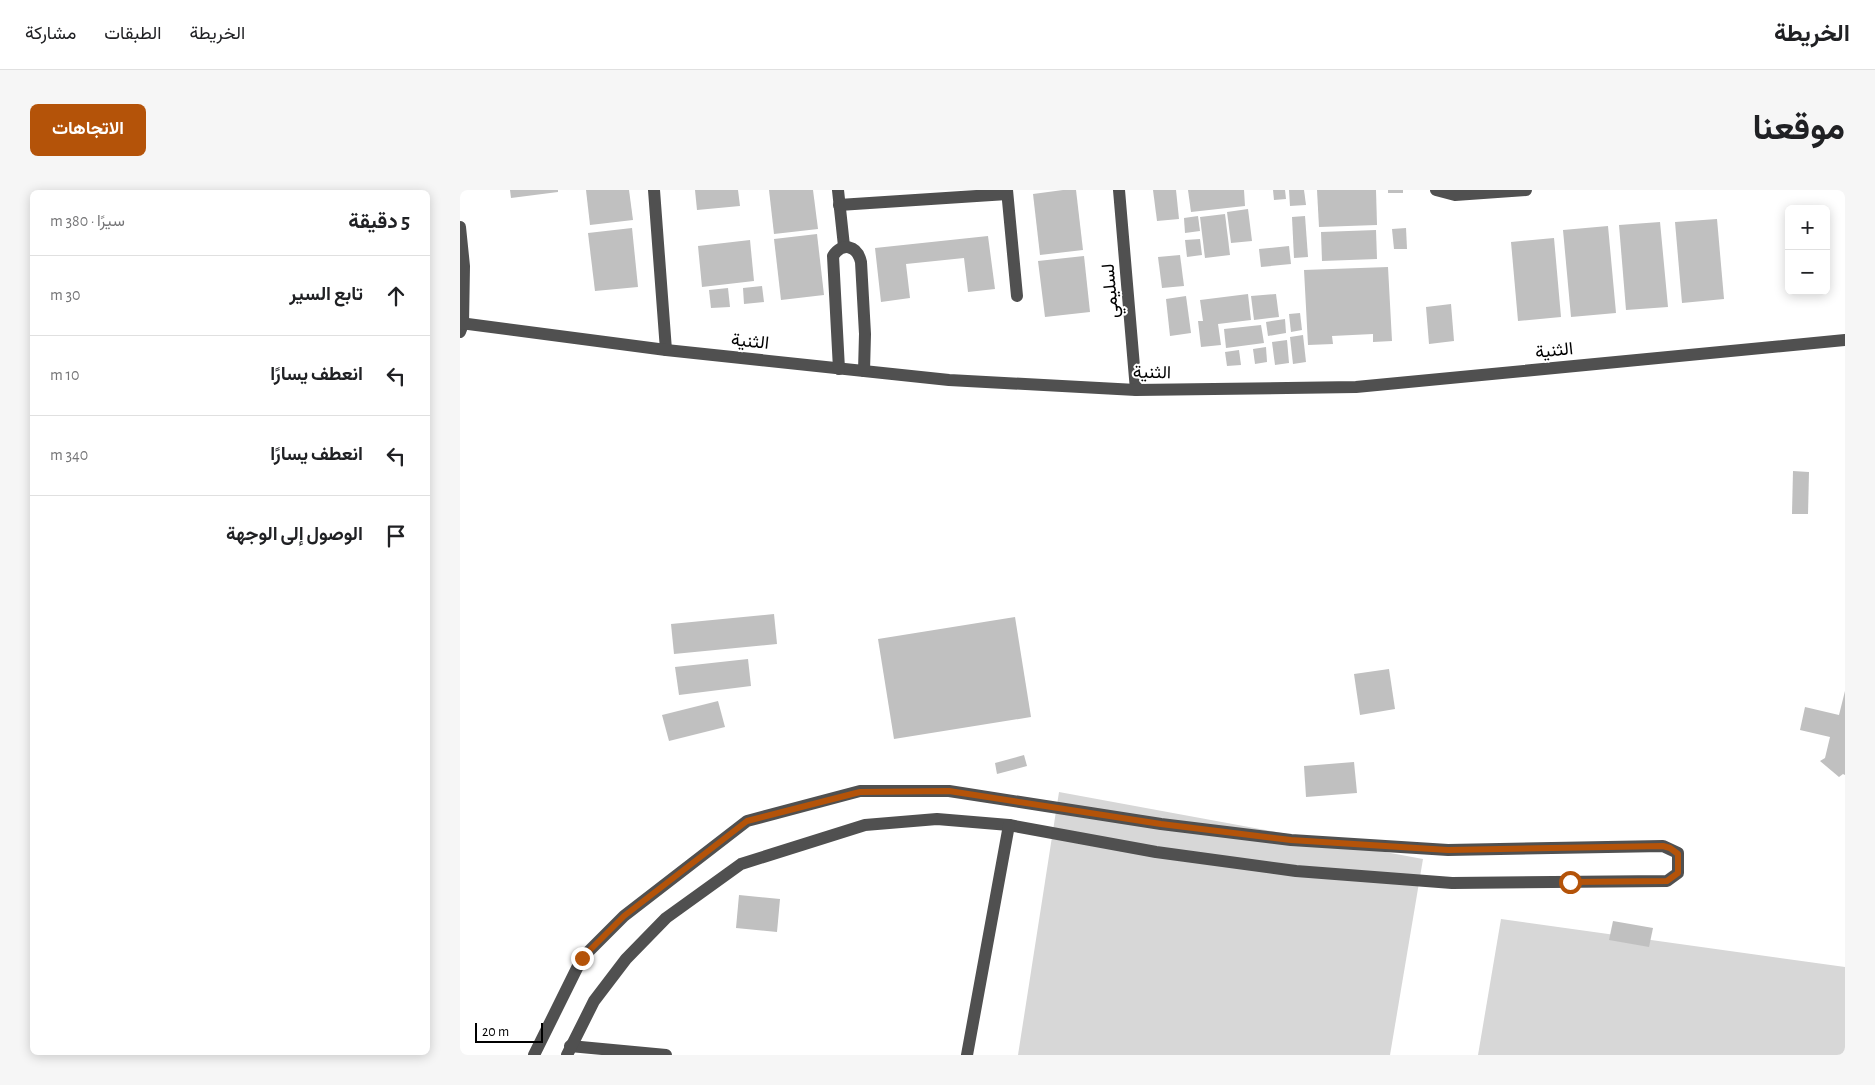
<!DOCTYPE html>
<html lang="ar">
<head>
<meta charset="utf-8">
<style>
  body { margin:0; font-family:"Alegreya Sans",Vazirmatn,sans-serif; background:#f6f6f6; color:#202124; direction:rtl }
  .controls { position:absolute; right:15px; top:15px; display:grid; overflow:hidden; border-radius:8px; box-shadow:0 2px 12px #0003 }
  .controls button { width:45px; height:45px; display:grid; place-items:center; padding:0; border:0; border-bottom:1px solid #e0e0e0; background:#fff; color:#202124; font:25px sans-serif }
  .scale { position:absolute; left:15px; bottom:12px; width:68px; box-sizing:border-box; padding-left:5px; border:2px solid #000; border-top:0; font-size:14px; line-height:18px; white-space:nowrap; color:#000; -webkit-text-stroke:4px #fff; paint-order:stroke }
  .stop { position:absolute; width:15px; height:15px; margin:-11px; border:4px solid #b45309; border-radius:50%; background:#fff }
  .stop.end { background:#b45309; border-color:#fff; box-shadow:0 1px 5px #0008 }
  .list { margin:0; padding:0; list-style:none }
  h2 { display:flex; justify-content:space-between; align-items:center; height:65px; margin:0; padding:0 20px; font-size:21px }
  h2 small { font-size:16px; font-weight:400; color:#757577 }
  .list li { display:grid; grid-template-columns:32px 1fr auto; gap:15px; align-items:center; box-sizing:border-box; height:80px; padding:0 20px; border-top:1px solid #e0e0e0 }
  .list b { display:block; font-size:19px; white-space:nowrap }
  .list em { font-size:16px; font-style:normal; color:#757577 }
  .icon { flex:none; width:28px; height:28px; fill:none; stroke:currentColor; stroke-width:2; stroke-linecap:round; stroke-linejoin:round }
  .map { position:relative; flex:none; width:1385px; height:865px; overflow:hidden; direction:ltr; border-radius:8px }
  header { display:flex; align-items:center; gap:30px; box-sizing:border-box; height:70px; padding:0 25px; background:#fff; border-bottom:1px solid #e0e0e0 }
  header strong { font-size:24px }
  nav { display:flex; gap:28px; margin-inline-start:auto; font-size:18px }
  .intro { display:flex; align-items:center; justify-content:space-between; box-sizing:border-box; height:120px; padding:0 30px }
  h1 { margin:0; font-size:35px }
  .button { padding:12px 22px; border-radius:8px; background:#b45309; color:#fff; font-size:18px; font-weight:700 }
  main { display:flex; gap:30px; padding:0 30px }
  aside { flex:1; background:#fff; border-radius:8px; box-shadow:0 2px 12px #0003 }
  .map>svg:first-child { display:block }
  .green { fill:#d7d7d7 }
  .building { fill:#c0c0c0 }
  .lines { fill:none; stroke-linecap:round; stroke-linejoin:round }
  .minor { stroke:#505050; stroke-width:12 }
  .route { stroke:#b45309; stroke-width:6 }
  .labels { text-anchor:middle; stroke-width:4; stroke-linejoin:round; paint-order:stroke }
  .street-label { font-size:18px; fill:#000; stroke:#fff }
</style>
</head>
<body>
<header>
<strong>الخريطة</strong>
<nav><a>الخريطة</a><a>الطبقات</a><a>مشاركة</a></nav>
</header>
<div class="intro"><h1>موقعنا</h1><a class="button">الاتجاهات</a></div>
<main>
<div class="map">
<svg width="1385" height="865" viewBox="0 0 1385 865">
  <rect width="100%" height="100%" fill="#fff"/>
  <g class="green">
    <polygon points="599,602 963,669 930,865 558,865"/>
    <polygon points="1041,729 1385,777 1385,865 1018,865"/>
  </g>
  <g class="building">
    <polygon points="50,0 98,0 98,2 51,8"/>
    <polygon points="126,0 169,0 173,30 130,35"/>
    <polygon points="235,0 278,0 280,16 237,20"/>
    <polygon points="309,0 353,0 358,39 314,44"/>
    <polygon points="603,0 616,0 623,60 580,65 573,4"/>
    <polygon points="693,0 716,0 719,29 697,31"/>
    <polygon points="728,0 784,0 785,16 731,22"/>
    <polygon points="813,0 825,0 826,9 814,10"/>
    <polygon points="829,0 844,0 846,15 830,16"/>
    <polygon points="857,0 916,0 917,35 859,37"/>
    <rect x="928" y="0" width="15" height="3"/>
    <polygon points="788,19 792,51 771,53 767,22"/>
    <polygon points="765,24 770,65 745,68 740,27"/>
    <polygon points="738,26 740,41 725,43 724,28"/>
    <polygon points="845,26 848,67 834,68 832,27"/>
    <polygon points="1257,29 1264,109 1222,113 1215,32"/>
    <polygon points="1200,32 1208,117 1166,120 1159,35"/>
    <polygon points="1148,36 1156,123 1111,127 1103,40"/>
    <polygon points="172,38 178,97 135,101 128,43"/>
    <polygon points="946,38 947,59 934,59 932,39"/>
    <polygon points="916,40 917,69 862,71 861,42"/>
    <polygon points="357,44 364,105 321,110 314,49"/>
    <polygon points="528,46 535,99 508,102 504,68 446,74 450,108 421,112 415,58"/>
    <polygon points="1094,48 1101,127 1058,131 1051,52"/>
    <polygon points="740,49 742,65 727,67 725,50"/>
    <polygon points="290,50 294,91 242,97 238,56"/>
    <polygon points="829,56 831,74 801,77 799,59"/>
    <polygon points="720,65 724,96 702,98 698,67"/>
    <polygon points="624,66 630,122 585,127 578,71"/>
    <polygon points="928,77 932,151 913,152 913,144 872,146 873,154 848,155 844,80"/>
    <polygon points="302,96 304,112 284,114 283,98"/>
    <polygon points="268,98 270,117 251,118 249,100"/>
    <polygon points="788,104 791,130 758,134 761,155 741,157 738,131 743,131 740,110"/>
    <polygon points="816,104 819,127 794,130 791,106"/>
    <polygon points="726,106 731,143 710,146 706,109"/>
    <polygon points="991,114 994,151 969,154 966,117"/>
    <polygon points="840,123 842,140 831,142 829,124"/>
    <polygon points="825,129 826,143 808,146 806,132"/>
    <polygon points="801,135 804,153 766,158 764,139"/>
    <polygon points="843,145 846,172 833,174 830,147"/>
    <polygon points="827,150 829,173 815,175 812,152"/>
    <polygon points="806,157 807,172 795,174 793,159"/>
    <polygon points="779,160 781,175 767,176 765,162"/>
    <polygon points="1333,281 1349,282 1348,324 1332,324"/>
    <polygon points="314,424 317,454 214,464 211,434"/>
    <polygon points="555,427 571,527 434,549 418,449"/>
    <polygon points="288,469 291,496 219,505 215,477"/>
    <polygon points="929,479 935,519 900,525 894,484"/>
    <polygon points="1385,501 1385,585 1383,584 1379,587 1360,571 1365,568 1370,547 1340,540 1345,517 1379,525"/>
    <polygon points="258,511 265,537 209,551 202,525"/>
    <polygon points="564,565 567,576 537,584 535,573"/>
    <polygon points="894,572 897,603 846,607 844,576"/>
    <polygon points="279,705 320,709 317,742 276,738"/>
    <polygon points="1153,731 1193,738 1189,757 1149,750"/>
  </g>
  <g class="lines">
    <g class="minor">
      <polyline points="194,0 206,160"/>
      <polyline points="378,0 384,56"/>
      <polyline points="547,0 557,106"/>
      <polyline points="659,0 676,200"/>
      <polyline points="976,0 995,5 1066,0"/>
      <polyline points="379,15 547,4"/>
      <polyline points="0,37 4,76 3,134 0,142"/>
      <polyline points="0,133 206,160 489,190 676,200 896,197 1385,150"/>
      <path d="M379 179 373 66C382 52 397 55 401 72L405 144 404 181"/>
      <polyline points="110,856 206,865"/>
      <polyline points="74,865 122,768 164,726 287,631 400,601 489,601 701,634 831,650 988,660 1203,656 1218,663 1218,683 1207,691 992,693 836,681 696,662 549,635 477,629 405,635 281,674 206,728 166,769 134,811 107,865"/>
      <polyline points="507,865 549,635"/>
    </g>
  </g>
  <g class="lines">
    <polyline class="route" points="122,768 164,726 287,631 400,602 489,601 701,634 831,650 988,660 1203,656 1210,658 1218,664 1218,683 1207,691 1110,692"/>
  </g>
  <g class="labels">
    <g class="street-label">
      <text transform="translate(650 101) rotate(-95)" y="6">لسليمي</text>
      <text transform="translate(290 151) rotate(6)" y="6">الثنية</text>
      <text transform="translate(1094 160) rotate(-6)" y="6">الثنية</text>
      <text transform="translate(692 182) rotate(1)" y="6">الثنية</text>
    </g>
  </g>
</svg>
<div class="controls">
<button>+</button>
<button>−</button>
</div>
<div class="scale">20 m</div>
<div class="stop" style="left:1110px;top:692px"></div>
<div class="stop end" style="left:122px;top:768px"></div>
</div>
<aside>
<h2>5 دقيقة<small>سيرًا · 380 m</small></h2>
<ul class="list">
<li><svg class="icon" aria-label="ahead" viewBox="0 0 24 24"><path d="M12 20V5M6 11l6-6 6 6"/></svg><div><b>تابع السير</b></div><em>30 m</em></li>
<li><svg class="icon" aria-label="left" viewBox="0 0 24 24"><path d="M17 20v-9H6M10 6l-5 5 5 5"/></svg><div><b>انعطف يسارًا</b></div><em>10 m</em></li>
<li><svg class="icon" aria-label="left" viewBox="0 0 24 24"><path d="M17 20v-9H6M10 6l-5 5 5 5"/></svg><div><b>انعطف يسارًا</b></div><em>340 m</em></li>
<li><svg class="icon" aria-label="arrive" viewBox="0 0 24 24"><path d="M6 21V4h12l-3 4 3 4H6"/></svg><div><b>الوصول إلى الوجهة</b></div></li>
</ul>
</aside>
</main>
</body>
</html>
